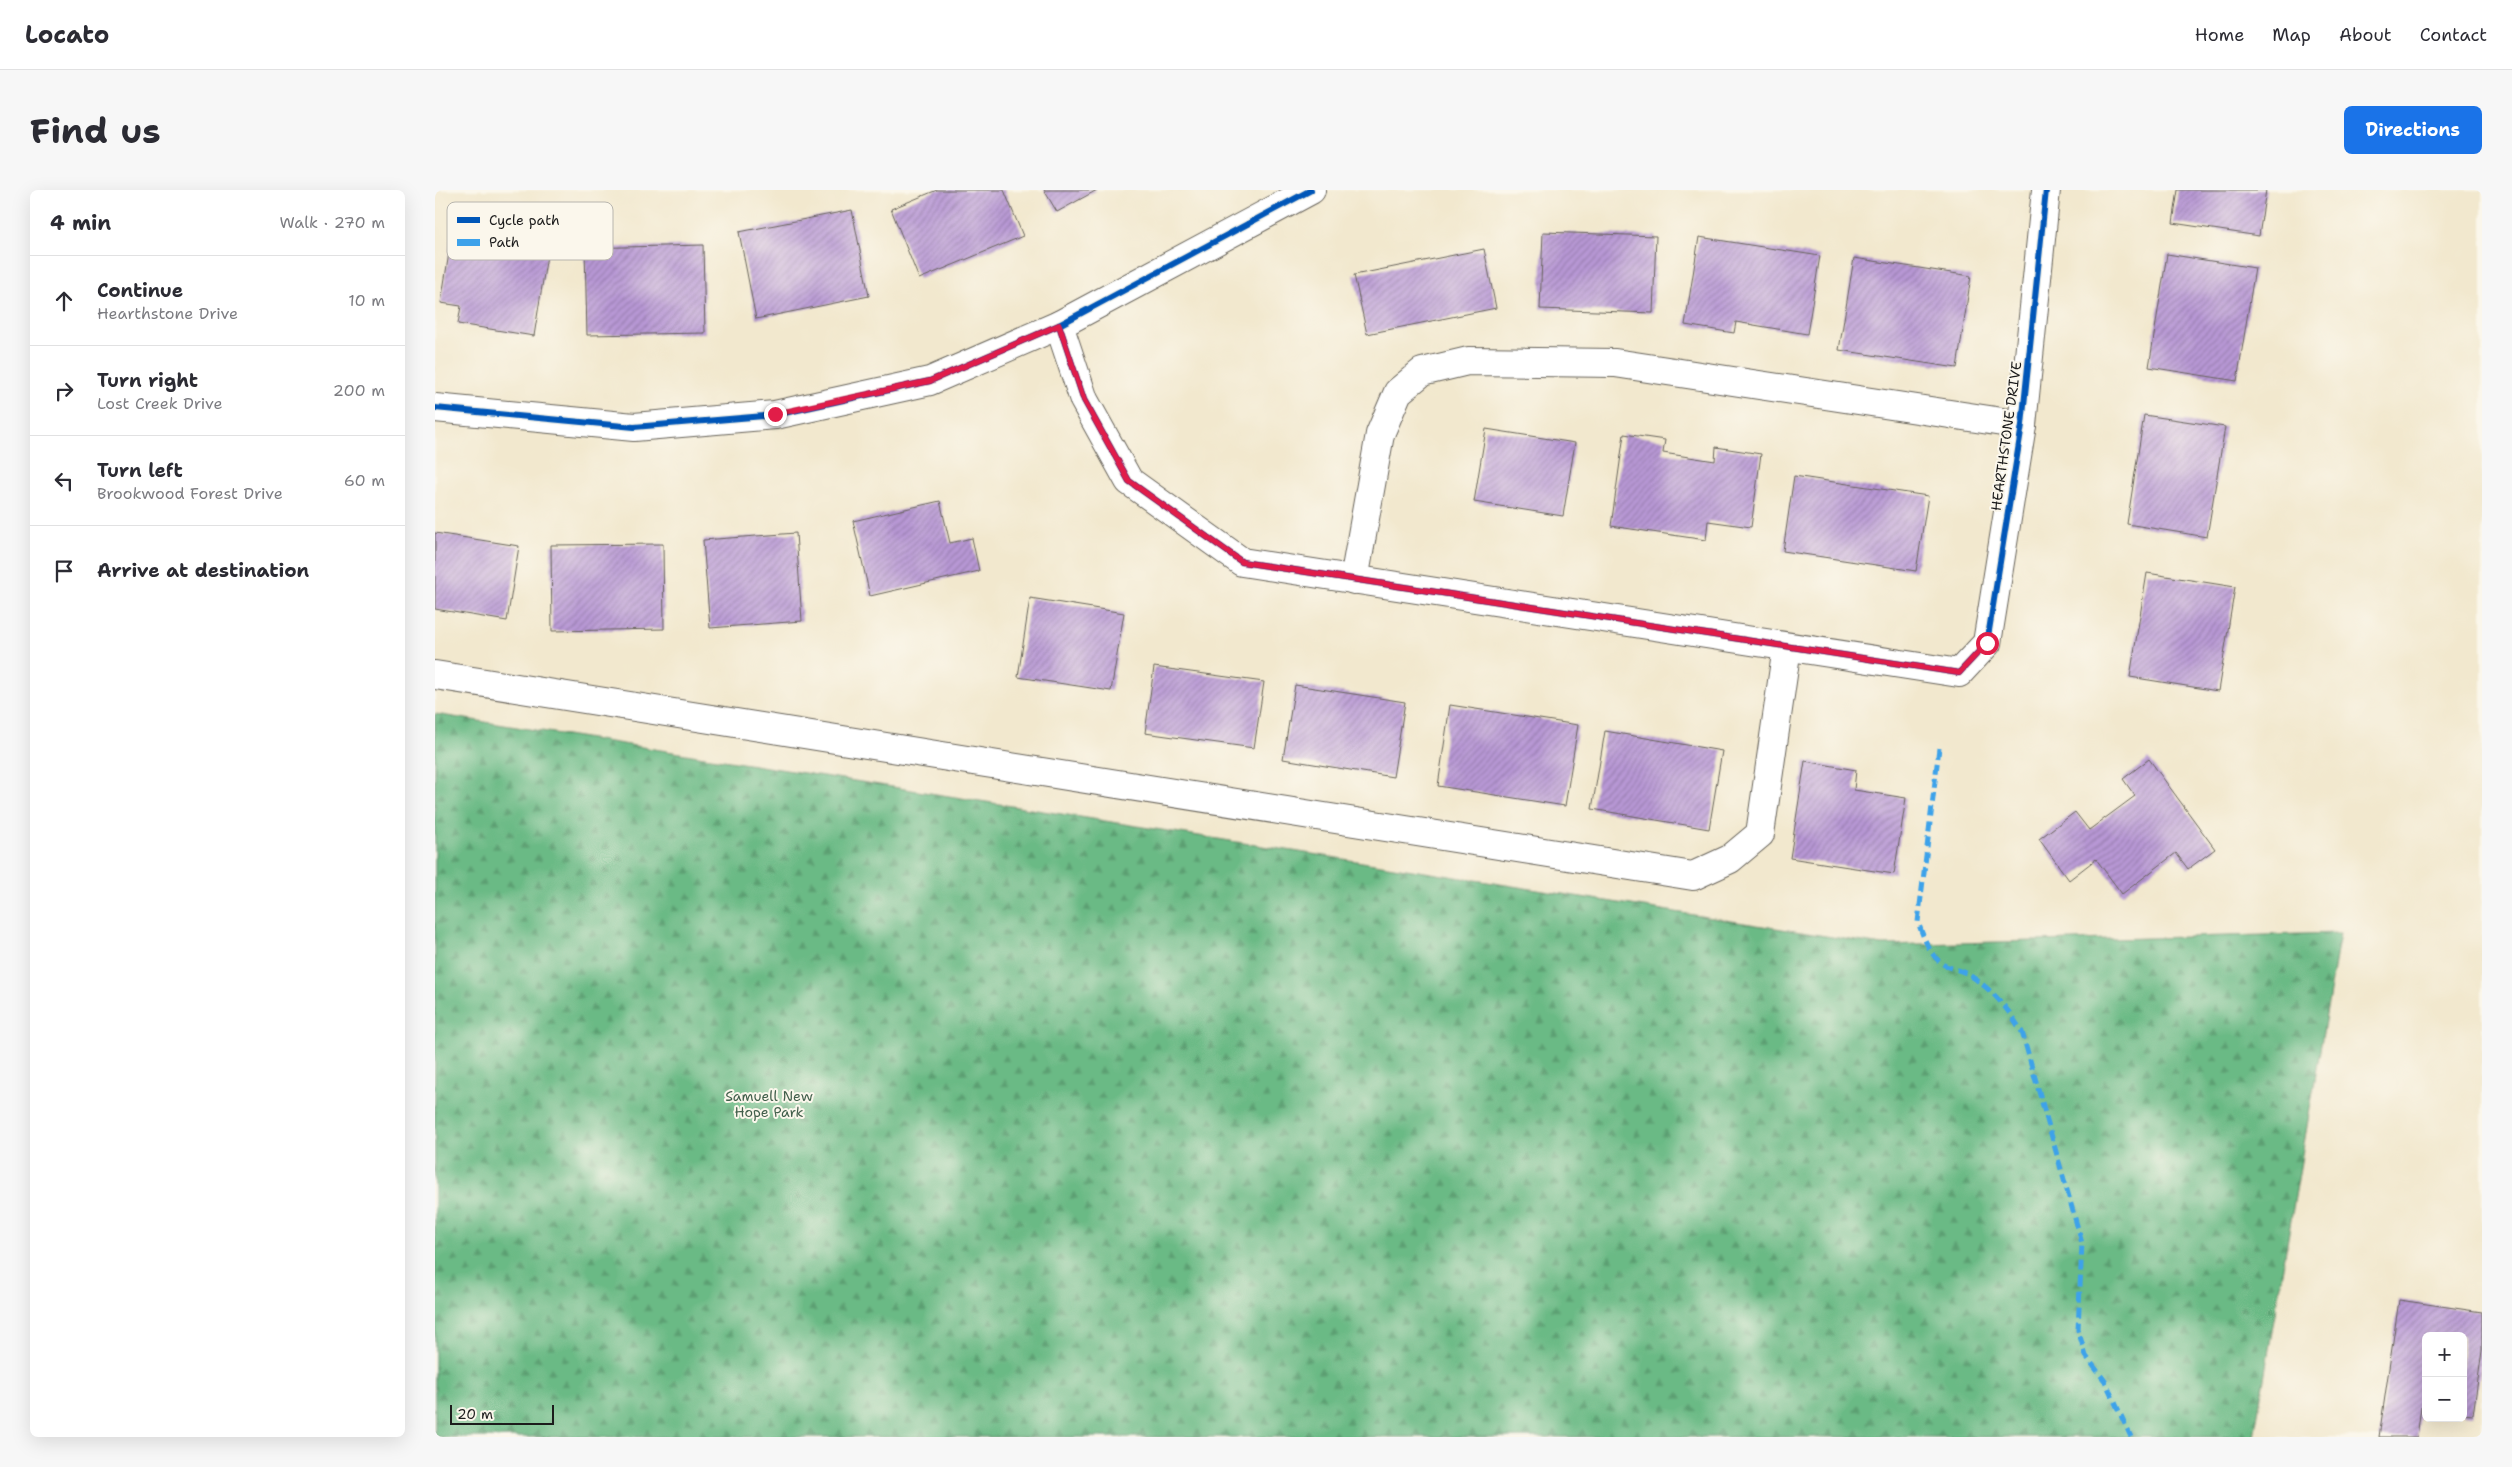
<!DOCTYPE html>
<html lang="en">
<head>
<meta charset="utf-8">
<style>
  body { margin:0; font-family:"Shantell Sans",sans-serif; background:#f7f7f7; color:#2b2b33 }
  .controls { position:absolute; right:15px; bottom:15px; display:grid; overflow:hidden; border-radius:8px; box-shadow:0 5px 20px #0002 }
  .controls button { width:45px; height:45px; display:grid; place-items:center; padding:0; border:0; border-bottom:1px solid #e1e1e2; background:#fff; color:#2b2b33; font:25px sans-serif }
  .scale { position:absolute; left:15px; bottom:12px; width:104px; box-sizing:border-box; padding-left:5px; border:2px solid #1c1c1c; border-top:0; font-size:14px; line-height:18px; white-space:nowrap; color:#1c1c1c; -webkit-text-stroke:4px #fbf7ec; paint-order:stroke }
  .stop { position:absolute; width:15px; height:15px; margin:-11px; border:4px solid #e11d48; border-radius:50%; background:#fff }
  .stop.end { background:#e11d48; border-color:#fff; box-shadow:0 1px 5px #0008 }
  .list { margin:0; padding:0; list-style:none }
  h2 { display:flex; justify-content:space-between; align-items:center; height:65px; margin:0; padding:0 20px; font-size:21px }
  h2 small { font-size:16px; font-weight:400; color:#7c7c81 }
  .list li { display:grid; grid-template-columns:32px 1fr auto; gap:15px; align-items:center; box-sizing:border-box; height:90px; padding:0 20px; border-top:1px solid #e1e1e2 }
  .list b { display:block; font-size:19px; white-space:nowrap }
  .list p { margin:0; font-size:16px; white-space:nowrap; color:#7c7c81 }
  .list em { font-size:16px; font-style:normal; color:#7c7c81 }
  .icon { flex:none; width:28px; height:28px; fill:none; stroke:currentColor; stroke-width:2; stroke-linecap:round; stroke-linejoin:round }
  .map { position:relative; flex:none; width:2047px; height:1247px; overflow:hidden; border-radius:8px }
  header { display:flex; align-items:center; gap:30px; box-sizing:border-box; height:70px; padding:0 25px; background:#fff; border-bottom:1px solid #e1e1e2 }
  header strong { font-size:24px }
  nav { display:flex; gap:28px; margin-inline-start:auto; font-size:18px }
  .intro { display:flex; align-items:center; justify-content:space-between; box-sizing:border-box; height:120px; padding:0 30px }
  h1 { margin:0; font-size:35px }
  .button { padding:12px 22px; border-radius:8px; background:#1a73e8; color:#fff; font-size:18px; font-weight:700 }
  main { display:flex; gap:30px; padding:0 30px }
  aside { flex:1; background:#fff; border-radius:8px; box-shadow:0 5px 20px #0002 }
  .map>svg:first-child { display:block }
  .forest { fill:url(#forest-firs); stroke:#446b50 }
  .building { fill:url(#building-hatch) }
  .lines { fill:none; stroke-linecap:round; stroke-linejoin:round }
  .minor-casing { stroke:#67635a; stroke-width:30 }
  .minor { stroke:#fff; stroke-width:28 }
  .quiet { stroke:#3da2ea; stroke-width:5; stroke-dasharray:10 5; stroke-linecap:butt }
  .cycleway-casing { stroke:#fbf7ec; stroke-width:9 }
  .cycleway { stroke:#0057b8; stroke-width:6 }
  .route { stroke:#e11d48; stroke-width:6 }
  .labels { text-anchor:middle; stroke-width:4; stroke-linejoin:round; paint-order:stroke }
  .street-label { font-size:14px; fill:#1c1c1c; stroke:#fbf7ec }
  .park-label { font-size:14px; fill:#405e4a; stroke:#fbf7ec }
  .key { fill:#fbf7ec; stroke:#b8b5ae; stroke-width:1 }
  .key-label { font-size:14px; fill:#1c1c1c }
</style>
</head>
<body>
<header>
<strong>Locato</strong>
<nav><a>Home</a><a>Map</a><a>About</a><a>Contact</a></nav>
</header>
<div class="intro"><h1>Find us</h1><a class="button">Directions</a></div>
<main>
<aside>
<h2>4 min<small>Walk · 270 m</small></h2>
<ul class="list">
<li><svg class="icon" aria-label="ahead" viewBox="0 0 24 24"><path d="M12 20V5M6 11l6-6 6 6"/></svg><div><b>Continue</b><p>Hearthstone Drive</p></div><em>10 m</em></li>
<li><svg class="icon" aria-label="right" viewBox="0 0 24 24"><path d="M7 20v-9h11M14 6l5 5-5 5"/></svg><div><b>Turn right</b><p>Lost Creek Drive</p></div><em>200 m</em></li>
<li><svg class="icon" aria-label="left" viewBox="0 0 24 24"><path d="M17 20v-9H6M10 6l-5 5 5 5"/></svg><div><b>Turn left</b><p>Brookwood Forest Drive</p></div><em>60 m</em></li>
<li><svg class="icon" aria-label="arrive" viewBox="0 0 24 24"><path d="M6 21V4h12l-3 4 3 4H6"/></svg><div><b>Arrive at destination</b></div></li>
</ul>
</aside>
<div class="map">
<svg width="2047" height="1247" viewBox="0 0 2047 1247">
  <defs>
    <pattern id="forest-firs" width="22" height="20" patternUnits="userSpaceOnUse" patternTransform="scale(1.25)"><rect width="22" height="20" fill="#6bba85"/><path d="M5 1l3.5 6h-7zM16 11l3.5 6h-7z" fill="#5c9f72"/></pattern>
    <pattern id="building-hatch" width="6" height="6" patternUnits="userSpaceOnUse" patternTransform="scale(1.25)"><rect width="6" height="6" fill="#b898d5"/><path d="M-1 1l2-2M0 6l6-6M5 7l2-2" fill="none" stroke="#957bac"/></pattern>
  </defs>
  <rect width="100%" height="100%" fill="#fbf7ec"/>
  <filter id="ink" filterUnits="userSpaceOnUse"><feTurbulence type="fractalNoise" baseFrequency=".02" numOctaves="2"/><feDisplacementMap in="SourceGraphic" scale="10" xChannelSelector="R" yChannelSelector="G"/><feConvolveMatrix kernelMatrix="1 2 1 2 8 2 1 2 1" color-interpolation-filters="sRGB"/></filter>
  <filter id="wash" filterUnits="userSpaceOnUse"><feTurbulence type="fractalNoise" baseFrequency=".0096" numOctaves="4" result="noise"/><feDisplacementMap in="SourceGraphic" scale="20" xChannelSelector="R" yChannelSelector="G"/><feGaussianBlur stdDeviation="1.12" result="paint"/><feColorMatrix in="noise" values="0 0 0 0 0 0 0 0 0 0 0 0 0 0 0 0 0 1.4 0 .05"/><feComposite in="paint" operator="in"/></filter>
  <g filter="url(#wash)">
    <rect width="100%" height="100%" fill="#f2e8ce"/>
    <polygon class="forest" points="0,524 1447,755 1905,743 1819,1247 0,1247"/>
    <g id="blocks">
      <g class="building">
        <polygon points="502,0 569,0 588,46 484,89 456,19"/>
        <polygon points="609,0 662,0 622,22"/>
        <polygon points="1743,0 1831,0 1824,46 1738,33"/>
        <polygon points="417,20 434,106 321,129 304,42"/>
        <polygon points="1108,42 1221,46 1218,123 1105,119"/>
        <polygon points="17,44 113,59 99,146 23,134 26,116 6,113"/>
        <polygon points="1264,47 1385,66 1372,144 1301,132 1299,143 1250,135"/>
        <polygon points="268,55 270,143 152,145 150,58"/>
        <polygon points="1049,59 1061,118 932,144 919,85"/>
        <polygon points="1732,64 1820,78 1802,191 1714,177"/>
        <polygon points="1419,68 1536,86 1522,178 1404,160"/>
        <polygon points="1709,225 1790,237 1772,347 1692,334"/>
        <polygon points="1051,239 1140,253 1128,326 1039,312"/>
        <polygon points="1189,244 1230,250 1228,263 1280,271 1281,257 1326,264 1316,337 1273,331 1271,350 1176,336"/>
        <polygon points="1359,286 1493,306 1481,381 1348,361"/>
        <polygon points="505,311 515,353 537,348 544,381 435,406 418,331"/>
        <polygon points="0,343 84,356 72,431 0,419"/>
        <polygon points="361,343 367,431 275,438 268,350"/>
        <polygon points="228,354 229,439 117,441 116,355"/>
        <polygon points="1712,383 1800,397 1783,501 1695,487"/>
        <polygon points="595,408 689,423 676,501 583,487"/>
        <polygon points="719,477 829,492 819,558 710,543"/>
        <polygon points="860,495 970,512 958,587 848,569"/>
        <polygon points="1015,515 1143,535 1130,616 1003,596"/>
        <polygon points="1170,541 1287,561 1274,639 1157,619"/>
        <polygon points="1714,569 1780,659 1753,679 1741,663 1687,704 1661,669 1634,690 1604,649 1640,622 1654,640 1700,606 1688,589"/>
        <polygon points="1370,571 1421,580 1419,600 1471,608 1459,684 1355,668"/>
        <polygon points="1964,1110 2047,1122 2047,1161 2038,1225 2028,1224 2028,1146 1991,1146 1991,1218 1986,1217 1982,1247 1944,1247"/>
      </g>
    </g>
  </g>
  <g filter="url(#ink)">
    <use href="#blocks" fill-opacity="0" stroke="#67635a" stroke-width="1"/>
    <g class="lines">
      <defs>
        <g id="minor">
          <polyline points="624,135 649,210 694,291 807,372 1524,483 1552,453 1587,235 1611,0"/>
          <polyline points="0,218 199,237 340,225 495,191 624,135 876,0"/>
          <polyline points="919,390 945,244 963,202 987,182 1033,171 1180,173 1587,235"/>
          <polyline points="0,485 1258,686 1295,669 1325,644 1352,457"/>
        </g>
      </defs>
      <use href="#minor" class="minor-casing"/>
      <use href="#minor" class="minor"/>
      <path class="quiet" d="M1504 558 1483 732C1488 746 1494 763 1506 773 1512 778 1523 779 1531 783 1556 798 1572 817 1587 842L1647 1053 1643 1140 1651 1166 1670 1191 1696 1247"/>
      <defs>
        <g id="cycleway">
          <polyline points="624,135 649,210 694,291 807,372 1524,483 1552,453 1587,235 1611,0"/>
          <polyline points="0,218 199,237 340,225 495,191 624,135 876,0"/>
        </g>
      </defs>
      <use href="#cycleway" class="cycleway-casing"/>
      <use href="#cycleway" class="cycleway"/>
    </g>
  </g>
  <g class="lines" filter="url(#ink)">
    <polyline class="route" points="340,224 495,191 624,135 649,210 694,291 807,372 1524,483 1552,453"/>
  </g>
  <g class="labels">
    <g class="street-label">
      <text transform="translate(1571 246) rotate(-82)" y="5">HEARTHSTONE DRIVE</text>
    </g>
    <g class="park-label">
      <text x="334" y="911">Samuell New<tspan x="334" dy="16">Hope Park</tspan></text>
    </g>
  </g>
  <rect x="12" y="12" width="166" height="58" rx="8" class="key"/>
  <rect x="22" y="27" width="23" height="6" fill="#0057b8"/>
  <rect x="22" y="49" width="23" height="7" fill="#3da2ea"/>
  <g class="key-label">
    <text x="54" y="35">Cycle path</text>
    <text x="54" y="57">Path</text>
  </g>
</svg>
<div class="controls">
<button>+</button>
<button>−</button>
</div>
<div class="scale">20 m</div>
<div class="stop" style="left:1552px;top:453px"></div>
<div class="stop end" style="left:340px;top:224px"></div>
</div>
</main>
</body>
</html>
